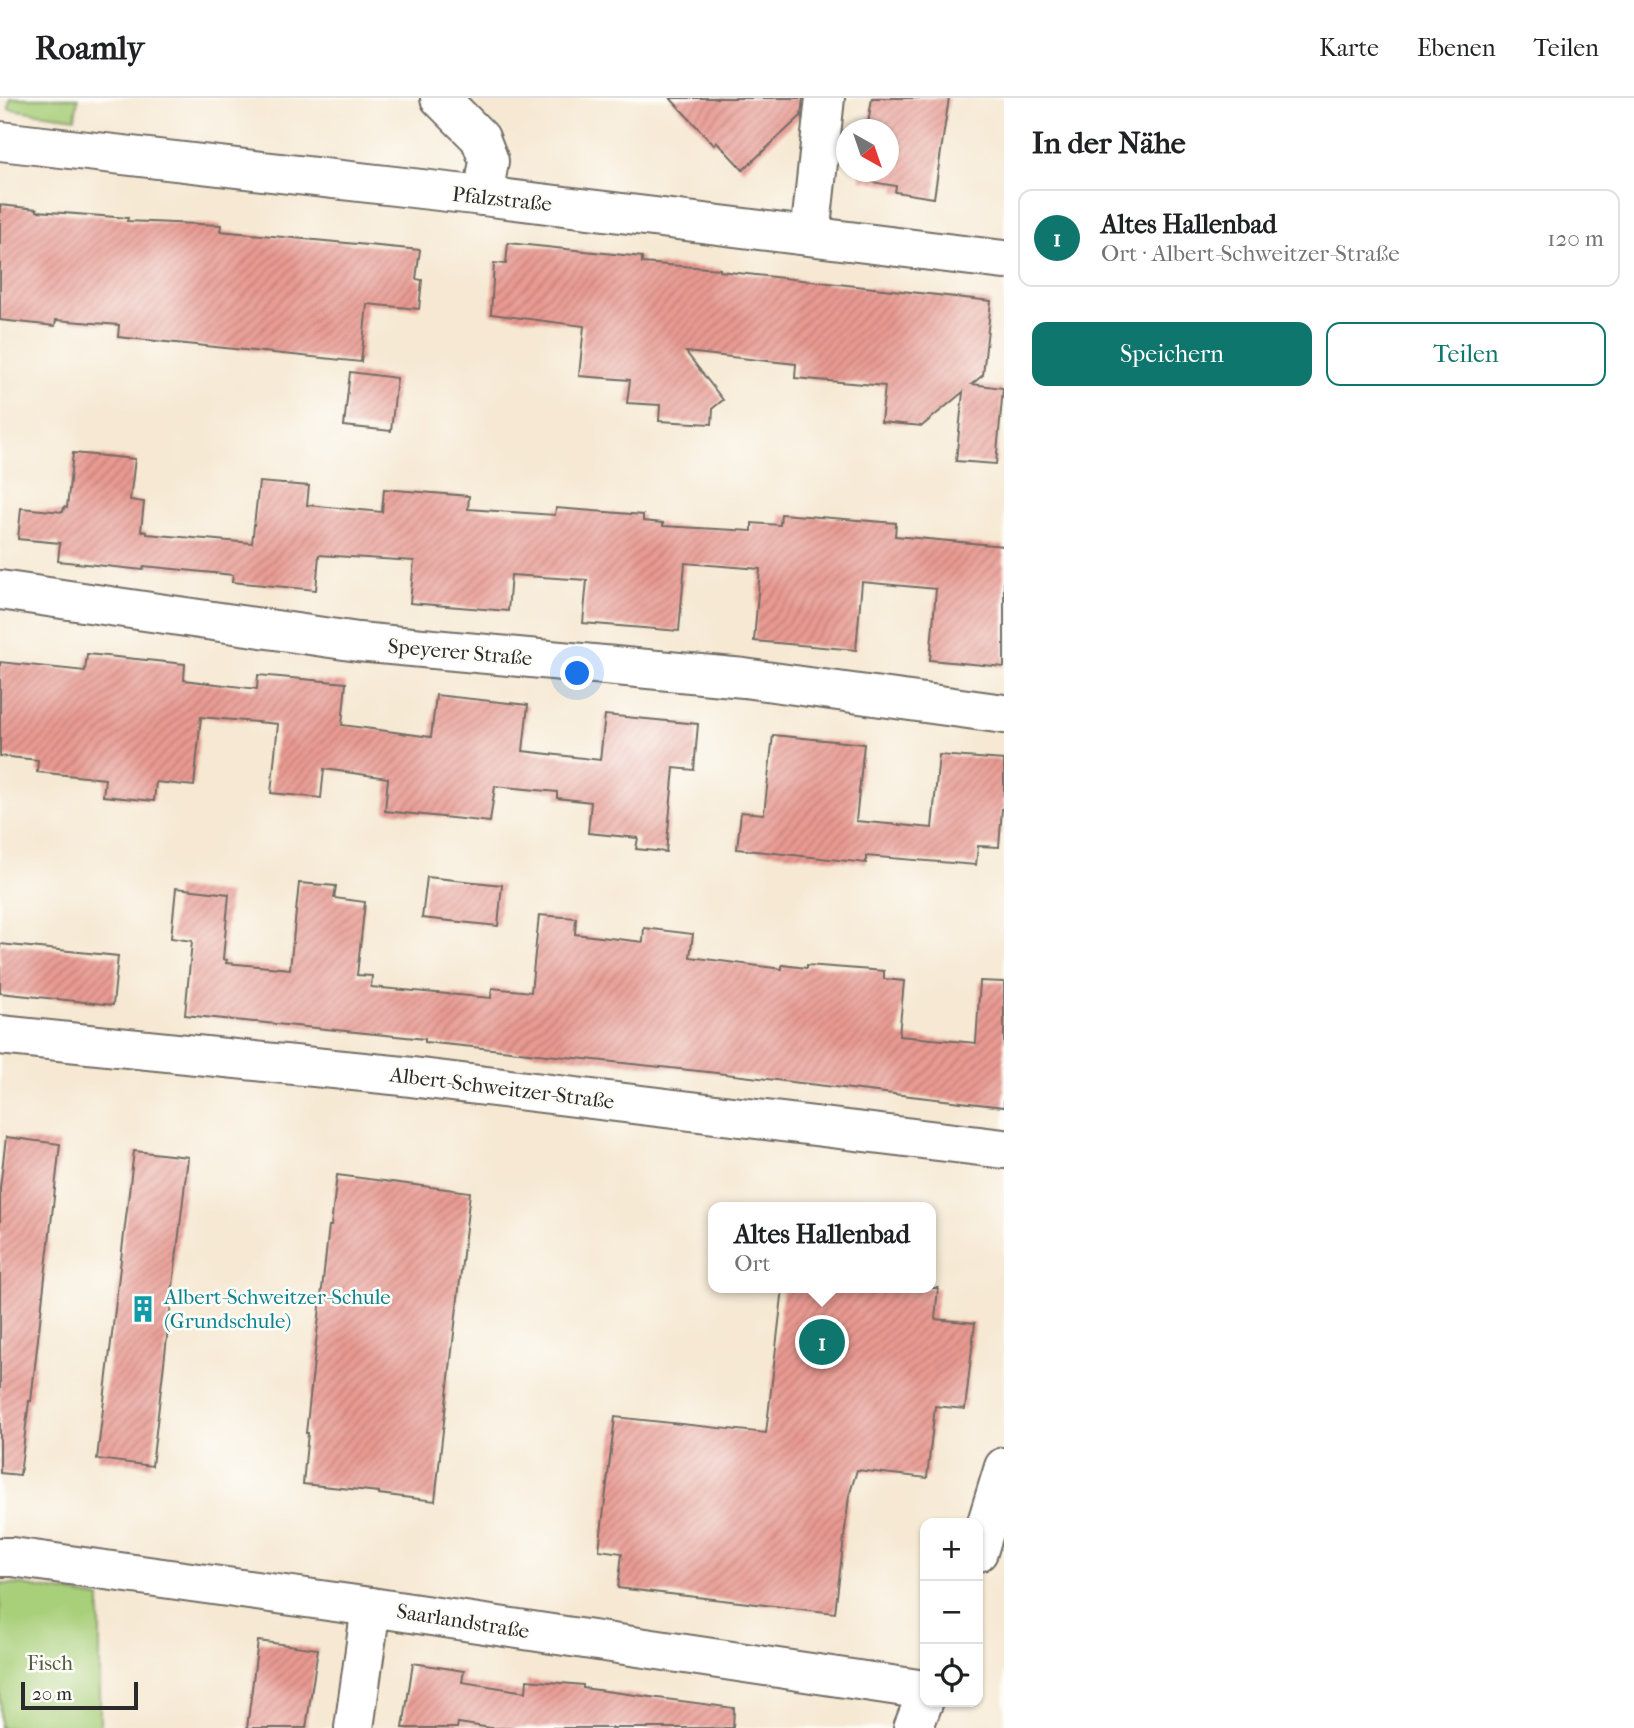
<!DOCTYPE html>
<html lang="de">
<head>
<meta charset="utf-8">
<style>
  body { margin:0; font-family:"IM FELL French Canon",serif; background:#f2f2f2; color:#202124 }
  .controls { position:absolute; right:21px; bottom:21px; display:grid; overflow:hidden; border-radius:14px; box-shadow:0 2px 5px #0004 }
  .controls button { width:63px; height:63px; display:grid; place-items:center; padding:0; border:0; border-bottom:2px solid #e0e0e0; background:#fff; color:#202124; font:35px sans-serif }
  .compass { position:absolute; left:836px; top:21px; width:63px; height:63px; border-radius:50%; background:#fff; box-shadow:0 2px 5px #0004; rotate:140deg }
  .scale { position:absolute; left:21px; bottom:18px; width:117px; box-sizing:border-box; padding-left:7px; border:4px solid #2b2b2b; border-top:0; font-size:19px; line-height:24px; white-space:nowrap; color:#2b2b2b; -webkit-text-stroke:5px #fdfcf7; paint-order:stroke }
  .you { position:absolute; left:578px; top:576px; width:24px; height:24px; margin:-18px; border:5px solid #fff; border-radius:50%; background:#1a73e8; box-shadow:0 0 0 10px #1a73e833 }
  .badge { display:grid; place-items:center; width:46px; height:46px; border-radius:50%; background:#0f766e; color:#fff; font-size:23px; font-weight:700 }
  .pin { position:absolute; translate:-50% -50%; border:4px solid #fff; box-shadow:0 2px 7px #0006 }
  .popup { position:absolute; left:708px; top:1104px; width:228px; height:91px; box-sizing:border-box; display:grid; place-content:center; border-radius:14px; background:#fff; filter:drop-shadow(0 2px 5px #0005); font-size:23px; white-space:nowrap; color:#757577 }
  .popup b { font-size:26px; color:#202124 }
  .popup::after { content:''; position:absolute; left:50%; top:100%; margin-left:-14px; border:14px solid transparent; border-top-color:#fff }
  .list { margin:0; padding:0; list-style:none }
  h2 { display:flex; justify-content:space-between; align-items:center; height:91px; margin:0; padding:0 28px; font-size:30px }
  h2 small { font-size:23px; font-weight:400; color:#757577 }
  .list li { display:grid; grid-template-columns:46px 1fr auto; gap:21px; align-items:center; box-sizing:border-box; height:98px; margin:0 14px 14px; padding:0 14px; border:2px solid #e0e0e0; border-radius:14px }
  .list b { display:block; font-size:26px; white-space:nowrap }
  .list p { margin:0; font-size:23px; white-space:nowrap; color:#757577 }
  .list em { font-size:23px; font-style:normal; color:#757577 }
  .actions { display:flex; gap:14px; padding:21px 28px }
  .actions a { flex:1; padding:16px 0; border:2px solid #0f766e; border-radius:14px; text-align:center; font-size:24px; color:#0f766e }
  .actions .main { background:#0f766e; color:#fff }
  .icon { flex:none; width:38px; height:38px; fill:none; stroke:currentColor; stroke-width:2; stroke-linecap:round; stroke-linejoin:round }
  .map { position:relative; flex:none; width:1004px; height:1630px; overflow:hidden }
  header { display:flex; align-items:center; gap:42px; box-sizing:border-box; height:98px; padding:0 35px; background:#fff; border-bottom:2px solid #e0e0e0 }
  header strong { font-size:33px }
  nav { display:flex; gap:38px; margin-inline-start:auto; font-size:24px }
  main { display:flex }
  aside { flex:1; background:#fff }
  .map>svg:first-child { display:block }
  .green { fill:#a8cf79; stroke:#6a7d52; stroke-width:2 }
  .building { fill:url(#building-hatch) }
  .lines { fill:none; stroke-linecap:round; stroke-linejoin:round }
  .minor-casing { stroke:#726d65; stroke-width:42 }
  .minor { stroke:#fff; stroke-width:38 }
  .labels { text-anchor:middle; stroke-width:5; stroke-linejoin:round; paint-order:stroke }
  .street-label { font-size:21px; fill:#2b2b2b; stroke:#fdfcf7 }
  .culture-label { font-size:21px; fill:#0d838f; stroke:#fdfcf7; text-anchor:start }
  .park-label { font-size:21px; fill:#505c42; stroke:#fdfcf7 }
</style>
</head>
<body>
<header>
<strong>Roamly</strong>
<nav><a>Karte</a><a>Ebenen</a><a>Teilen</a></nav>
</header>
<main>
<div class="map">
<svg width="1004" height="1630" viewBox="0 0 1004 1630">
  <defs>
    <pattern id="building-hatch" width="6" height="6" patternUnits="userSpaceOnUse" patternTransform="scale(1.75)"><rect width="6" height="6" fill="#e99a92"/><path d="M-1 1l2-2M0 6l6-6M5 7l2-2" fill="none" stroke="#bd7e77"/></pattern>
  </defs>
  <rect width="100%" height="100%" fill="#fdfcf7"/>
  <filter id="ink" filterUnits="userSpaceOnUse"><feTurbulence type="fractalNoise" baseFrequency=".0143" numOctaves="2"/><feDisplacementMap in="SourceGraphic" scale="14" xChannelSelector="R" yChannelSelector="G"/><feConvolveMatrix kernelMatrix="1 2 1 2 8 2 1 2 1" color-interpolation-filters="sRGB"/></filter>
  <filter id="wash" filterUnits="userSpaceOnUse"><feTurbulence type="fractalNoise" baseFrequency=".00686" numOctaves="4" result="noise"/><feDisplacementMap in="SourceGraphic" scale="28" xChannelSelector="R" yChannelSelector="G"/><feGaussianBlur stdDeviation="1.57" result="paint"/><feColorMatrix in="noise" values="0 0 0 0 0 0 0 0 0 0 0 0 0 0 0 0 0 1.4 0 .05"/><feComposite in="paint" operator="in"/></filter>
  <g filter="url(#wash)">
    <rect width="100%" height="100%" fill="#f6e8d2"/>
    <g class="green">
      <polygon points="10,0 78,0 75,20 9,11"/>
      <polygon points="0,1486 22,1487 100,1500 100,1630 0,1630"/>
    </g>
    <g id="blocks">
      <g class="building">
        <polygon points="670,0 803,0 801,18 743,72 717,44 714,47"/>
        <polygon points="872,0 949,0 934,100 895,94 896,88 860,82 861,74 888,74 888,32 867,32"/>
        <polygon points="0,107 37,111 37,113 128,120 127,123 221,127 220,133 420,152 416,181 422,182 419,211 367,206 361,264 118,239 119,227 56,222 55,228 0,222"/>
        <polygon points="508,145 642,159 642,165 720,171 720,173 991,203 983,277 972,286 1003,290 996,366 956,363 963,294 922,328 881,324 885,288 795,280 796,266 686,254 723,302 713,310 712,326 659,323 660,307 627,305 630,282 579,278 584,228 491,216 494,165 506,166"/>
        <polygon points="350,274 397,280 391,333 344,328"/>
        <polygon points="73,355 135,361 130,402 144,404 141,433 147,434 147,436 252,445 259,384 309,388 307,407 382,414 384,391 469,398 468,411 555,417 556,410 643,417 643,423 663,425 663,428 752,433 752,425 780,427 781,416 896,425 895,438 1004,448 1004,569 930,562 936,491 862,484 856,552 754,543 760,471 685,465 679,533 583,525 587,482 511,477 508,513 410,505 414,463 319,457 316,492 232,484 233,477 144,468 143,472 58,463 60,445 18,441 21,410 63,414 64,409 67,410"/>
        <polygon points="87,556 185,566 184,582 257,591 258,577 346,585 342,627 431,639 436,597 528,607 523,653 600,662 605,617 698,626 694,672 674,670 666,754 636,751 638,740 588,735 591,704 557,700 557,694 495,688 490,724 385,713 388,680 324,671 321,700 271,695 278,626 201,619 194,688 156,684 154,703 103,698 105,681 37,674 38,662 0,658 0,564 85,573"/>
        <polygon points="773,637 864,646 856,723 932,730 939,657 1004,662 1004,711 1002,711 999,749 978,748 976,767 866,758 866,765 737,751 741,714 764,716"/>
        <polygon points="427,779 502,787 498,828 422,820"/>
        <polygon points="299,785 336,788 334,800 365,804 357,877 372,878 371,889 491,900 492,890 531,894 539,817 576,820 575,836 643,844 644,830 693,836 690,859 782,871 782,867 807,870 807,867 884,873 884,881 904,883 899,938 976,945 980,883 1004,884 1004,1009 708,974 425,944 425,941 185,917 192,843 171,840 176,790 229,796 223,861 227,862 226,865 290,871"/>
        <polygon points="0,846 118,858 113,907 0,895"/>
        <polygon points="6,1039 60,1046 31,1303 29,1303 20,1377 0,1375 0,1090"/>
        <polygon points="134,1053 188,1059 152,1368 97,1361"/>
        <polygon points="337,1077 470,1094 435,1403 379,1396 379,1394 303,1386 308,1335 306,1335 329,1128 331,1128"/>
        <polygon points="783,1190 938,1190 935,1221 975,1225 965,1311 935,1308 927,1380 857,1372 849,1398 835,1515 618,1490 622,1455 599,1452 615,1319 766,1335"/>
        <polygon points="258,1543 318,1551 306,1630 247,1630"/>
        <polygon points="413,1565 464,1573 462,1584 526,1594 527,1582 583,1587 583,1590 734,1610 733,1630 491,1630 458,1625 457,1630 403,1630"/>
      </g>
    </g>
  </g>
  <g filter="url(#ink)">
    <use href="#blocks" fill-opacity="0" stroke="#726d65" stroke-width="2"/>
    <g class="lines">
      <defs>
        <g id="minor">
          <polyline points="440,0 480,40 489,63 483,98"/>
          <polyline points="0,43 483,98 1004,162"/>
          <polyline points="810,138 825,0"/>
          <polyline points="0,492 358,544 744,580 1004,616"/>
          <polyline points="0,937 403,978 1004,1051"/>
          <polyline points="978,1454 1004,1369"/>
          <polyline points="0,1459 12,1459 371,1509 925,1592"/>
          <polyline points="354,1630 371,1509"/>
          <polyline points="913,1630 925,1600"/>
        </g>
      </defs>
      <use href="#minor" class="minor-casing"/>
      <use href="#minor" class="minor"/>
    </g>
  </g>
  <defs>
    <symbol id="building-bare" viewBox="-9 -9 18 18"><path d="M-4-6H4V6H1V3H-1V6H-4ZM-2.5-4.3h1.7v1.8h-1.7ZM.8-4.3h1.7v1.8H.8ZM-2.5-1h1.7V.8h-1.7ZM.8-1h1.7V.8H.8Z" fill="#0f9aa8" stroke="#fdfcf7" stroke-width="2.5" paint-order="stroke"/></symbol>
  </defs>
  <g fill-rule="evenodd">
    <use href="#building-bare" x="124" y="1192" width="38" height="38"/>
  </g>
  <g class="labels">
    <g class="street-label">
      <text transform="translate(502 101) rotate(6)" y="7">Pfalzstraße</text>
      <text transform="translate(460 554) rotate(5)" y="7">Speyerer Straße</text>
      <text transform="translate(502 990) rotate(7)" y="7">Albert-Schweitzer-Straße</text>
      <text transform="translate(463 1523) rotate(9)" y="7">Saarlandstraße</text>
    </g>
    <g class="culture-label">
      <text x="164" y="1206">Albert-Schweitzer-Schule<tspan x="164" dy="24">(Grundschule)</tspan></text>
    </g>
    <g class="park-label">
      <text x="50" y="1572">Fisch</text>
    </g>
  </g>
</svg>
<div class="controls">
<button>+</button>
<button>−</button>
<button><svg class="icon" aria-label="locate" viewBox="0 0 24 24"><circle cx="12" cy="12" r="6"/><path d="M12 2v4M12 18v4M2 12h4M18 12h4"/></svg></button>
</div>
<svg class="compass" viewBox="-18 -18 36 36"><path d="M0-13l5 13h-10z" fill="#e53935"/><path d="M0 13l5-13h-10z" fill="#757577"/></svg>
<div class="scale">20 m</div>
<div class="you"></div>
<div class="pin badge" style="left:822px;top:1244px">1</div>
<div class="popup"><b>Altes Hallenbad</b>Ort</div>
</div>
<aside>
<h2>In der Nähe<small></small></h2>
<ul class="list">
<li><span class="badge">1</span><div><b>Altes Hallenbad</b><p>Ort · Albert-Schweitzer-Straße</p></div><em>120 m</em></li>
</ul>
<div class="actions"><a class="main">Speichern</a><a>Teilen</a></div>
</aside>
</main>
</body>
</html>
